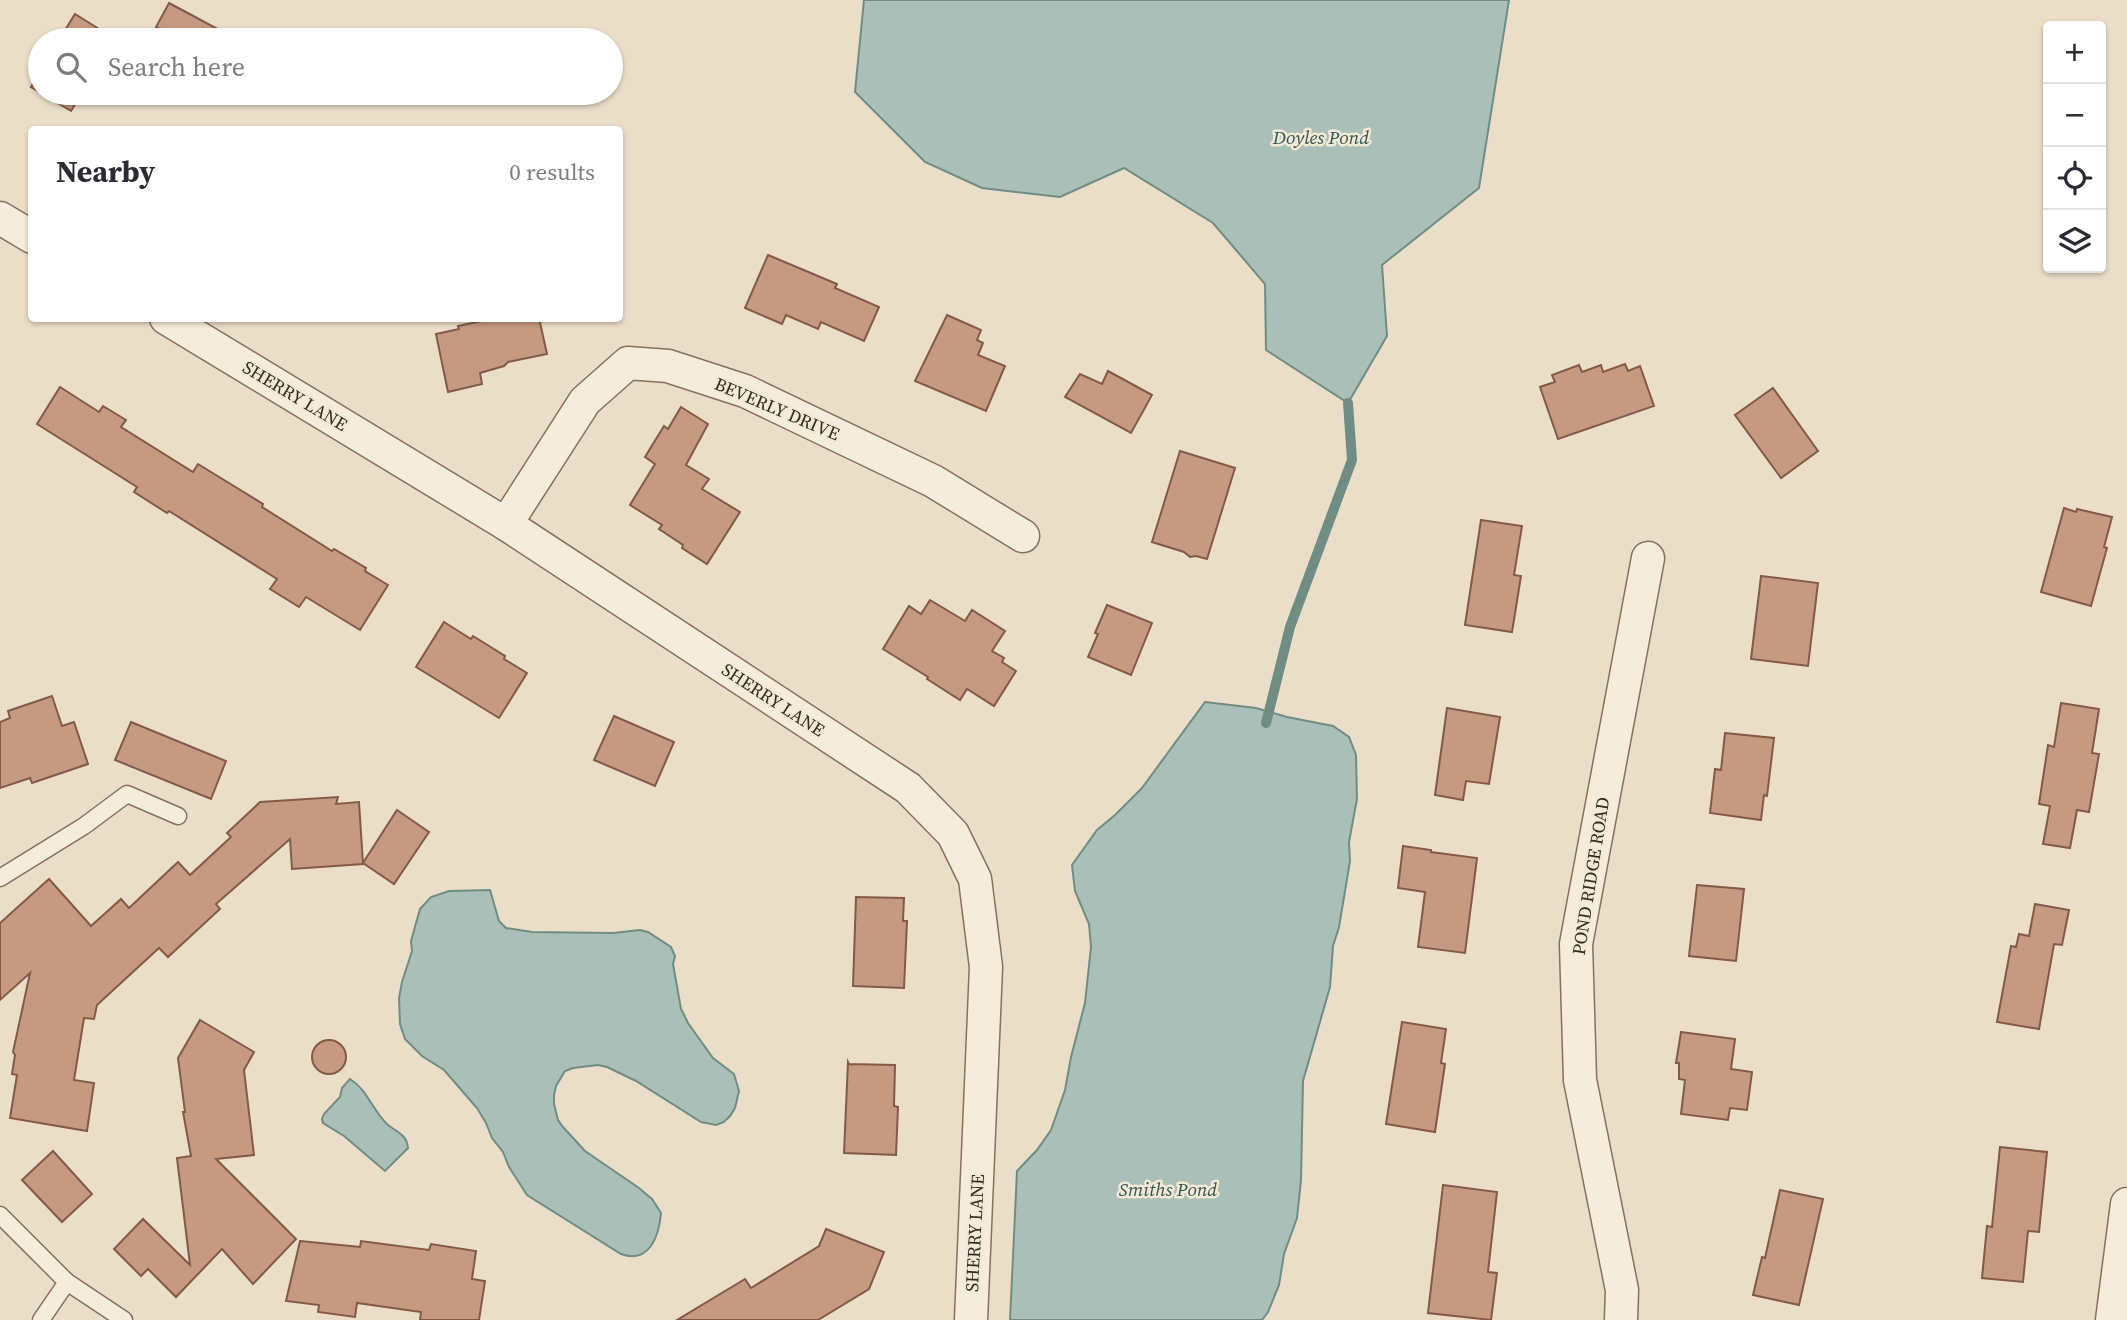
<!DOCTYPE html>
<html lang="en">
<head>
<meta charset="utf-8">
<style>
  body { margin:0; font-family:"Source Serif 4",serif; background:#f7f7f7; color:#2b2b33 }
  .controls { position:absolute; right:21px; top:21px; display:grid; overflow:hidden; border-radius:7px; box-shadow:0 2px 5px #0004 }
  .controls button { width:63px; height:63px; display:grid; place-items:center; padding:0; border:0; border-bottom:2px solid #e1e1e2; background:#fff; color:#2b2b33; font:35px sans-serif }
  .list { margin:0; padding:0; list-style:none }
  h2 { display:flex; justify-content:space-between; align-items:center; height:91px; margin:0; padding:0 28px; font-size:30px }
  h2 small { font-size:23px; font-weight:400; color:#7c7c81 }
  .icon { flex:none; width:38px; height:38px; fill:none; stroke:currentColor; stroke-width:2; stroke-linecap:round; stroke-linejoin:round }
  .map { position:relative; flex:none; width:2127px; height:1320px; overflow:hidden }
  .search { position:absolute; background:#fff; box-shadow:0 2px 5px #0004; left:28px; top:28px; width:595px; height:77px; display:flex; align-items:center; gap:18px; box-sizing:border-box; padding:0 24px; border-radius:38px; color:#7c7c81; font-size:26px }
  .panel { position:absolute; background:#fff; box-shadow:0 2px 5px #0004; left:28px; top:126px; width:595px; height:196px; border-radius:7px }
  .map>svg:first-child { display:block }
  .water { fill:#a9bfb7; stroke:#708d84; stroke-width:2 }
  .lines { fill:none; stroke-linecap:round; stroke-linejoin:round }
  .stream { stroke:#708d84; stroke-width:10 }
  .building { fill:#c69981; stroke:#835a46; stroke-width:2 }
  .lane-casing { stroke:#86705f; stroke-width:19 }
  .street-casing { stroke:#86705f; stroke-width:35 }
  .lane { stroke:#f6ecdb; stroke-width:16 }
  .street { stroke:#f6ecdb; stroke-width:32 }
  .labels { text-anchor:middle; stroke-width:5; stroke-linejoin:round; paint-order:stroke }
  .street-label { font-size:18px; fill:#372a21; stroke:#f3e9d7 }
  .water-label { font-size:19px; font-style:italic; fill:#325651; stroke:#f3e9d7 }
</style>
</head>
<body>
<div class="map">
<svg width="2127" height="1320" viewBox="0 0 2127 1320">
  <rect width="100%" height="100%" fill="#ebdec8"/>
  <g class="water">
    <polygon points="864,0 1509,0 1479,188 1382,265 1387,336 1348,403 1266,350 1265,284 1213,223 1124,168 1060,197 982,188 925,162 855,92"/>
    <polygon points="1205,702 1256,708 1287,717 1333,726 1349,737 1356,755 1357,799 1349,842 1350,861 1339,927 1333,946 1330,987 1303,1081 1301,1180 1297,1218 1284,1254 1279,1285 1268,1312 1262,1320 1010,1320 1017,1171 1037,1150 1051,1130 1065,1090 1071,1057 1085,1003 1091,947 1089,924 1075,891 1072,865 1097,830 1115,815 1142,788"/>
    <path d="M490 890 499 921 506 928 532 932 613 933 640 930 648 932 671 947 675 956 673 964 681 1009 688 1023 713 1058 734 1074 739 1091 735 1108 730 1116 724 1122 716 1125 701 1122 636 1081 607 1067 598 1065 573 1068 565 1071 556 1086 554 1095V1104L558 1120 563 1127 585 1151 639 1188 652 1199 661 1213C659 1237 649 1264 621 1254L527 1195 509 1167 503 1152 492 1138 486 1123 477 1108 444 1070 422 1056 405 1039 400 1024 399 998 402 982 412 951 411 941 420 909 431 897 449 891Z"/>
    <path d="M350 1079C368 1090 372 1110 387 1124 396 1132 407 1134 408 1148L385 1171 344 1136 323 1123 322 1119 324 1114 340 1097 342 1088Z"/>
  </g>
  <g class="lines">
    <polyline class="stream" points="1266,723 1290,627 1352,460 1348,403"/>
  </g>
  <g class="building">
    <polygon points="169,3 238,40 182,40 156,27"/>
    <polygon points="75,14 115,39 114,40 59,40"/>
    <polygon points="40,71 40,92 31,87"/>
    <polygon points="41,93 82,93 71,111"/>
    <polygon points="768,255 837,284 835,288 879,307 864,341 821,322 818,329 786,315 782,324 745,308"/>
    <polygon points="947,315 981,330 977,340 983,343 978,355 1005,366 986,411 915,381"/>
    <polygon points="496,318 539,318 547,354 508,362 504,366 480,373 482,384 448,392 436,334 459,329 458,326"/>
    <polygon points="1625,364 1628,371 1640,366 1654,406 1558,439 1540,387 1555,382 1552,375 1579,365 1582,372 1601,365 1603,372"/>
    <polygon points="1108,371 1152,395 1131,433 1065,397 1080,374 1102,384"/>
    <polygon points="60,387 99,412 103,406 126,420 121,427 193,472 198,464 263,504 262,507 332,551 334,549 366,568 365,571 388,585 360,630 306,597 299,607 270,589 277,579 169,511 167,513 134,492 137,487 37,424"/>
    <polygon points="1773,388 1818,451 1781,478 1735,415"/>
    <polygon points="681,407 708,424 686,465 709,479 702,489 740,512 707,564 682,548 683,545 659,529 662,525 630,505 655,464 645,457 664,426 668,429"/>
    <polygon points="1180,451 1235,468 1207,559 1196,556 1190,557 1184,552 1152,542"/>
    <polygon points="2064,508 2076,512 2077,509 2112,517 2104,547 2107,548 2091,606 2041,592"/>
    <polygon points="1481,520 1522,526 1514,575 1521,576 1512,632 1465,625"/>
    <polygon points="1761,576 1818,583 1808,666 1751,659"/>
    <polygon points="930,600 965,621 972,610 1005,631 992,651 1004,658 1002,662 1016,671 994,706 967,689 960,700 927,679 928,677 883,649 909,606 921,614"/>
    <polygon points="1107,605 1152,623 1131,675 1088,657 1098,634 1095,633"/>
    <polygon points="444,622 471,639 473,636 505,656 504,659 527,673 499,718 416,667"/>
    <polygon points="52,696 62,726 74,722 88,764 32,783 30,778 0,788 0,722 10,718 8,711"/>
    <polygon points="2061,703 2099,709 2092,753 2099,754 2089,812 2077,810 2070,848 2043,844 2050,806 2039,804 2048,745 2054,747"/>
    <polygon points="1447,708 1500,717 1489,784 1466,781 1463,800 1435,795"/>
    <polygon points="614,716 674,742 655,786 594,760"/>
    <polygon points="131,722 226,761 211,799 115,760"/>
    <polygon points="1725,733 1774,738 1767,796 1764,795 1761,820 1710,813 1715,769 1721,770"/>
    <polygon points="338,797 336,804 359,802 363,864 292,869 290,839 216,904 220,909 168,957 159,948 97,1005 94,1019 84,1018 74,1080 94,1083 87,1131 10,1118 17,1075 12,1074 15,1055 13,1052 30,973 0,1000 0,923 49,879 91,926 121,899 129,908 178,862 190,875 231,837 227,833 260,802"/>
    <polygon points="397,810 429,832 394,884 363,863"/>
    <polygon points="1403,846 1431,850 1431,852 1477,858 1465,953 1418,947 1425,892 1398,888"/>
    <polygon points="1697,885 1744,889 1736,961 1689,956"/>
    <polygon points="856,897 904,898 903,921 907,921 904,988 853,986"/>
    <polygon points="2035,904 2069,910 2062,945 2054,944 2039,1029 1997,1022 2011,946 2016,947 2019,934 2029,936"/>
    <polygon points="200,1020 254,1052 244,1070 254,1155 216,1159 296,1239 253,1284 222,1249 176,1297 148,1269 141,1276 114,1249 143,1219 190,1265 177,1158 191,1156 183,1112 185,1112 178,1058"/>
    <polygon points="1402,1022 1446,1029 1441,1063 1445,1064 1435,1132 1386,1124"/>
    <polygon points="1681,1032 1735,1039 1731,1069 1752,1072 1747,1110 1730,1108 1728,1120 1681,1114 1685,1080 1679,1079 1679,1063 1676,1063"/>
    <circle cx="329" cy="1057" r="17"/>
    <polygon points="848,1062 849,1064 895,1065 894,1106 898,1107 896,1155 844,1153"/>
    <polygon points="2000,1147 2047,1152 2039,1232 2028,1231 2023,1282 1982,1278 1987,1226 1992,1227"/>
    <polygon points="53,1151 92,1194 62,1222 22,1180"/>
    <polygon points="1443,1185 1497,1192 1488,1272 1497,1273 1491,1320 1428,1313"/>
    <polygon points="1780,1190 1823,1199 1799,1305 1753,1295 1762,1257 1765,1258"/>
    <polygon points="826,1229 884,1252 869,1289 818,1320 677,1320 745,1279 751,1288 819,1246"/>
    <polygon points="300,1241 360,1247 361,1241 429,1250 431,1244 476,1251 472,1279 485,1281 479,1320 420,1320 421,1312 357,1303 355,1317 318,1312 319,1305 286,1301"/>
  </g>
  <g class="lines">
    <defs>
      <g id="lane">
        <polyline points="0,878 84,826 127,794 178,816"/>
        <polyline points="0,1215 67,1282 124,1320"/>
        <polyline points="41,1320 67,1282"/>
      </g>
      <g id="street">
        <polyline points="0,218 32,237"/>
        <polyline points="166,318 506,524 908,788 953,834 975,879 986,967 971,1320"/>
        <polyline points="506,524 585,401 628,363 668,366 745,391 933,481 1023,536"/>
        <polyline points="1621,1320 1622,1290 1580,1080 1576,944 1648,558"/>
        <polyline points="2112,1320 2127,1204"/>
      </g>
    </defs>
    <use href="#lane" class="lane-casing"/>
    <use href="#street" class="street-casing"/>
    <use href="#lane" class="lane"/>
    <use href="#street" class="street"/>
  </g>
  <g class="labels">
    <g class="street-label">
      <text transform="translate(295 396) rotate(31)" y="6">SHERRY LANE</text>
      <text transform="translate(777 409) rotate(23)" y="6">BEVERLY DRIVE</text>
      <text transform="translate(773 700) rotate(33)" y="6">SHERRY LANE</text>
      <text transform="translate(1591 876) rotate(-81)" y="6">POND RIDGE ROAD</text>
      <text transform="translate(975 1233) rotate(-87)" y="6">SHERRY LANE</text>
    </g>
    <g class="water-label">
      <text x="1321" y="144">Doyles Pond</text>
      <text x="1168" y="1196">Smiths Pond</text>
    </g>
  </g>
</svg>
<div class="controls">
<button>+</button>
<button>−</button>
<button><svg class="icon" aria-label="locate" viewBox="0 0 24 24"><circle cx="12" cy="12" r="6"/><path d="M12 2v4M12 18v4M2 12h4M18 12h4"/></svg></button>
<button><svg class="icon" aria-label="layers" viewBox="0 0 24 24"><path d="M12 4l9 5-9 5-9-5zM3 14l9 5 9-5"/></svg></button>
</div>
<div class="search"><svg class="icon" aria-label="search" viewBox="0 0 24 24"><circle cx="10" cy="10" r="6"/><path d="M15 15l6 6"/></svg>Search here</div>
<section class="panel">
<h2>Nearby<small>0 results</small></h2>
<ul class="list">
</ul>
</section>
</div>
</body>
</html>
